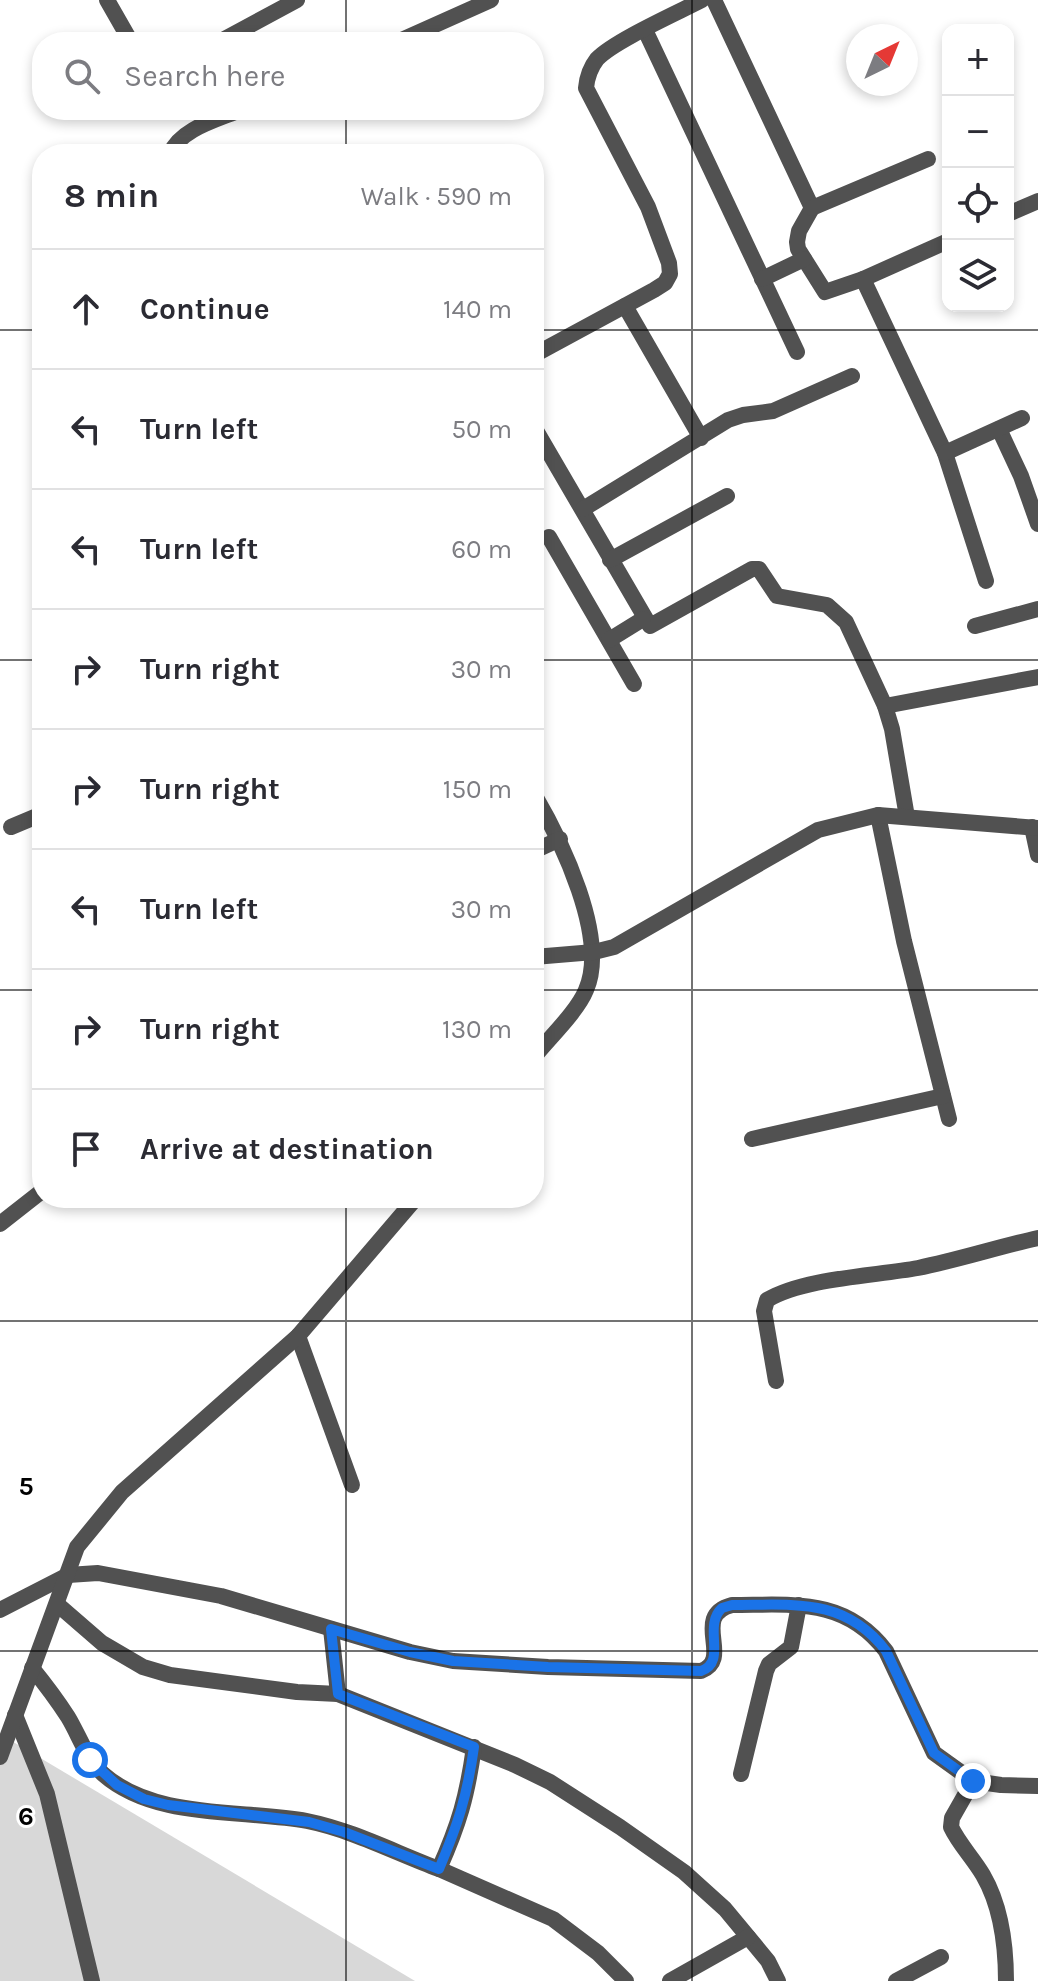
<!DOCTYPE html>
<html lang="en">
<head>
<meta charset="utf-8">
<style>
  body { margin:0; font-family:Karla,sans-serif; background:#f7f7f7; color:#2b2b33 }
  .controls { position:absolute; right:24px; top:24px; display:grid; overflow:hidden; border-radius:16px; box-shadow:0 4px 12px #0003 }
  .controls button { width:72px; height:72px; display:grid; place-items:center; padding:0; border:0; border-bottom:2px solid #e1e1e2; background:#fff; color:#2b2b33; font:40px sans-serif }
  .compass { position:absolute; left:846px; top:24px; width:72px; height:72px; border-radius:50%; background:#fff; box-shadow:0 4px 12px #0003; rotate:43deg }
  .stop { position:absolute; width:24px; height:24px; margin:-18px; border:6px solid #1a73e8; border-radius:50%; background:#fff }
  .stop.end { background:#1a73e8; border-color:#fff; box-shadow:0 2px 8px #0008 }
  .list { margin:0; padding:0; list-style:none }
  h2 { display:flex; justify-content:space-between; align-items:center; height:104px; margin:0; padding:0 32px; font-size:34px }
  h2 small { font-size:26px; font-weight:400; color:#7c7c81 }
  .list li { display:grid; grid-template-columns:52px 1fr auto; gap:24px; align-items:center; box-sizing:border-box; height:120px; padding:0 32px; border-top:2px solid #e1e1e2 }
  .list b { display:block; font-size:30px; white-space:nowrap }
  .list em { font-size:26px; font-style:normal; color:#7c7c81 }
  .icon { flex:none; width:44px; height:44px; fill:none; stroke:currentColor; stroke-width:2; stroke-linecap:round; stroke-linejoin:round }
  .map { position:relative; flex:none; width:1038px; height:1981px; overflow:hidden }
  .search { position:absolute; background:#fff; box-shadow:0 4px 12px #0003; left:32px; top:32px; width:512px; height:88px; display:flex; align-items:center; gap:20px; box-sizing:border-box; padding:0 28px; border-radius:32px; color:#7c7c81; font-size:30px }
  .panel { position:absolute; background:#fff; box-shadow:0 4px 12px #0003; left:32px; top:144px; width:512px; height:1064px; border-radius:32px }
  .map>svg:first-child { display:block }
  .green { fill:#d8d8d8 }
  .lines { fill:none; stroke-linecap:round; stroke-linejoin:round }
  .street { stroke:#515151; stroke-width:16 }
  .route { stroke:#1a73e8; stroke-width:10 }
  .grid { fill:none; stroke:#000; stroke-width:2; stroke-opacity:0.55 }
  .grid-label { font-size:26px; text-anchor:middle; font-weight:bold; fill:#000; stroke:#fff; stroke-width:6; stroke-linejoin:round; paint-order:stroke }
</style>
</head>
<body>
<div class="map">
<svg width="1038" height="1981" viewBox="0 0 1038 1981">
  <rect width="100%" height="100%" fill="#fff"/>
  <polygon class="green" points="0,1734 415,1981 0,1981"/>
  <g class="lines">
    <g class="street">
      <polyline points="107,0 131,42"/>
      <polyline points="714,0 812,208 799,231 797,242 798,249 825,292 863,279"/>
      <polyline points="645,30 797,352"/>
      <polyline points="219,42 297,0"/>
      <polyline points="397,42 491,0"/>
      <path d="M170 154C180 129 216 120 240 110"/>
      <polyline points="812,208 928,159"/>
      <polyline points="1008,214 1038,201"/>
      <polyline points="948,241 863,279 945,453 986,581"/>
      <polyline points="762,279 804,259"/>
      <polyline points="625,306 701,438"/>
      <path d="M534 355 654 290 665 283 670 274 669 263 648 207 586 88C587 77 590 68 597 59 614 41 677 13 702 0"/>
      <polyline points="534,427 650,626 752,569 759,569 777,596 827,605 846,622 885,706 892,729 907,817"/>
      <polyline points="999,429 1021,476 1038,524"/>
      <polyline points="945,453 1022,418"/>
      <polyline points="583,509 728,420 743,415 773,411 852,376"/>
      <polyline points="549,537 634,684"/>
      <polyline points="610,560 727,496"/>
      <polyline points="975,626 1038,609"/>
      <polyline points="609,640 643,619"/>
      <polyline points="885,706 1038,677"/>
      <path d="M534 794C561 840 609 938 586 990 577 1012 549 1038 534 1057"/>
      <polyline points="878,815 904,941 949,1119"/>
      <polyline points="11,827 42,814"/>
      <polyline points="1032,827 1038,855"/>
      <polyline points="534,851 560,839"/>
      <polyline points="534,957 594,952 614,947 818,830 878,815 1038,828"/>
      <polyline points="752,1139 943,1096"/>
      <polyline points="0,1224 42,1191"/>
      <polyline points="298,1336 352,1485"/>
      <path d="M776 1381 764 1311 767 1300C804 1278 874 1276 918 1268 958 1260 998 1247 1038 1238"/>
      <polyline points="57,1604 102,1643 143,1667 170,1675 297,1692 338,1694 515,1765 550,1782 620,1827 684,1872 725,1909 768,1961 778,1981"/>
      <path d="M0 1610 68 1575 98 1573 221 1596 410 1652 453 1661 548 1667 701 1671C734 1659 690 1616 732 1605 793 1605 845 1597 886 1651L934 1753 973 1781 1001 1785 1038 1786"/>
      <polyline points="331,1629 338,1694"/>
      <path d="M32 1668C45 1684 57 1700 68 1717 80 1737 86 1758 103 1774 155 1820 242 1809 307 1821 352 1830 396 1853 439 1869"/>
      <polyline points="15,1715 47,1794 92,1981"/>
      <path d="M474 1747C467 1797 459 1824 439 1869L553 1919 598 1953 626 1981"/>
      <polyline points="0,1757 77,1547 122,1492 298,1336 416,1198"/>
      <polyline points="741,1774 766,1671 769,1664 791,1647 799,1605"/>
      <path d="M973 1781 952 1818 951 1827C959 1844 973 1858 983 1875 1001 1906 1006 1946 1006 1981"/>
      <polyline points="670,1981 748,1937"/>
      <polyline points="896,1981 941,1957"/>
    </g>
  </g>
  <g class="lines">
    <path class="route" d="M90 1760 117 1785 144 1799 168 1805 309 1822 344 1832 439 1869C458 1824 467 1797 474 1747L338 1694 331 1629 410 1652 453 1661 548 1667 701 1671C728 1662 702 1626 722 1608L732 1605C793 1605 845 1597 886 1651L934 1753 973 1781"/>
  </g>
  <path class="grid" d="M346 0V42M692 0V1981M346 110V154M0 330H42M534 330H1038M0 660H42M534 660H1038M0 990H42M534 990H1038M346 1198V1981M0 1321H1038M0 1651H1038"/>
  <g class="grid-label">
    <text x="26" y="1495">5</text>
    <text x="26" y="1825">6</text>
  </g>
</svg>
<div class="controls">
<button>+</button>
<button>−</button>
<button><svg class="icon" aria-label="locate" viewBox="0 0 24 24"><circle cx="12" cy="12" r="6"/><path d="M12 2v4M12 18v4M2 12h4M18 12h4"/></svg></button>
<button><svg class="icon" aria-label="layers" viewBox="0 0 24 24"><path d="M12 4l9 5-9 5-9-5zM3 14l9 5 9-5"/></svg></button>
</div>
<svg class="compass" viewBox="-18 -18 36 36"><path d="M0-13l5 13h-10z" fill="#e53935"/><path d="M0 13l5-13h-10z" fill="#7c7c81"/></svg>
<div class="stop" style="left:90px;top:1760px"></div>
<div class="stop end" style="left:973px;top:1781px"></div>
<div class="search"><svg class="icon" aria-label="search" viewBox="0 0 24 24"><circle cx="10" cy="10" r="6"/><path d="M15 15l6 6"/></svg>Search here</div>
<section class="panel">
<h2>8 min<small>Walk · 590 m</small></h2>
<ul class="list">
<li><svg class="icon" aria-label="ahead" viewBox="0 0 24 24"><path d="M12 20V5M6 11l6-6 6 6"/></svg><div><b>Continue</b></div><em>140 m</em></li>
<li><svg class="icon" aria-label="left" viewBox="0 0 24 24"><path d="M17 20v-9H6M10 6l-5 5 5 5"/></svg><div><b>Turn left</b></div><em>50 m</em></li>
<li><svg class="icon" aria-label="left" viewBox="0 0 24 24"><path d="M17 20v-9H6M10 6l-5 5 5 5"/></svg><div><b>Turn left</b></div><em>60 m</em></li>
<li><svg class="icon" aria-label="right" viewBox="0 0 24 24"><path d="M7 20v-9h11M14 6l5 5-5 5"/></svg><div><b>Turn right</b></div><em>30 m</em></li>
<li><svg class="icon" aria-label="right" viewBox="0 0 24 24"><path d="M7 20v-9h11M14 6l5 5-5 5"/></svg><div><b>Turn right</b></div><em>150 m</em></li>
<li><svg class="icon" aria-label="left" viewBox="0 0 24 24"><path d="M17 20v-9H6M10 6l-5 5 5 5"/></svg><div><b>Turn left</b></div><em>30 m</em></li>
<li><svg class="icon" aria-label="right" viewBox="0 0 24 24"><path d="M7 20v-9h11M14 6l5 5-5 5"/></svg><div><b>Turn right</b></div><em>130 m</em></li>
<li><svg class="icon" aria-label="arrive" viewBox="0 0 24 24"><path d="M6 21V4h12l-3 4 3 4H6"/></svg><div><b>Arrive at destination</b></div></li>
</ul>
</section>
</div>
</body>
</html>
